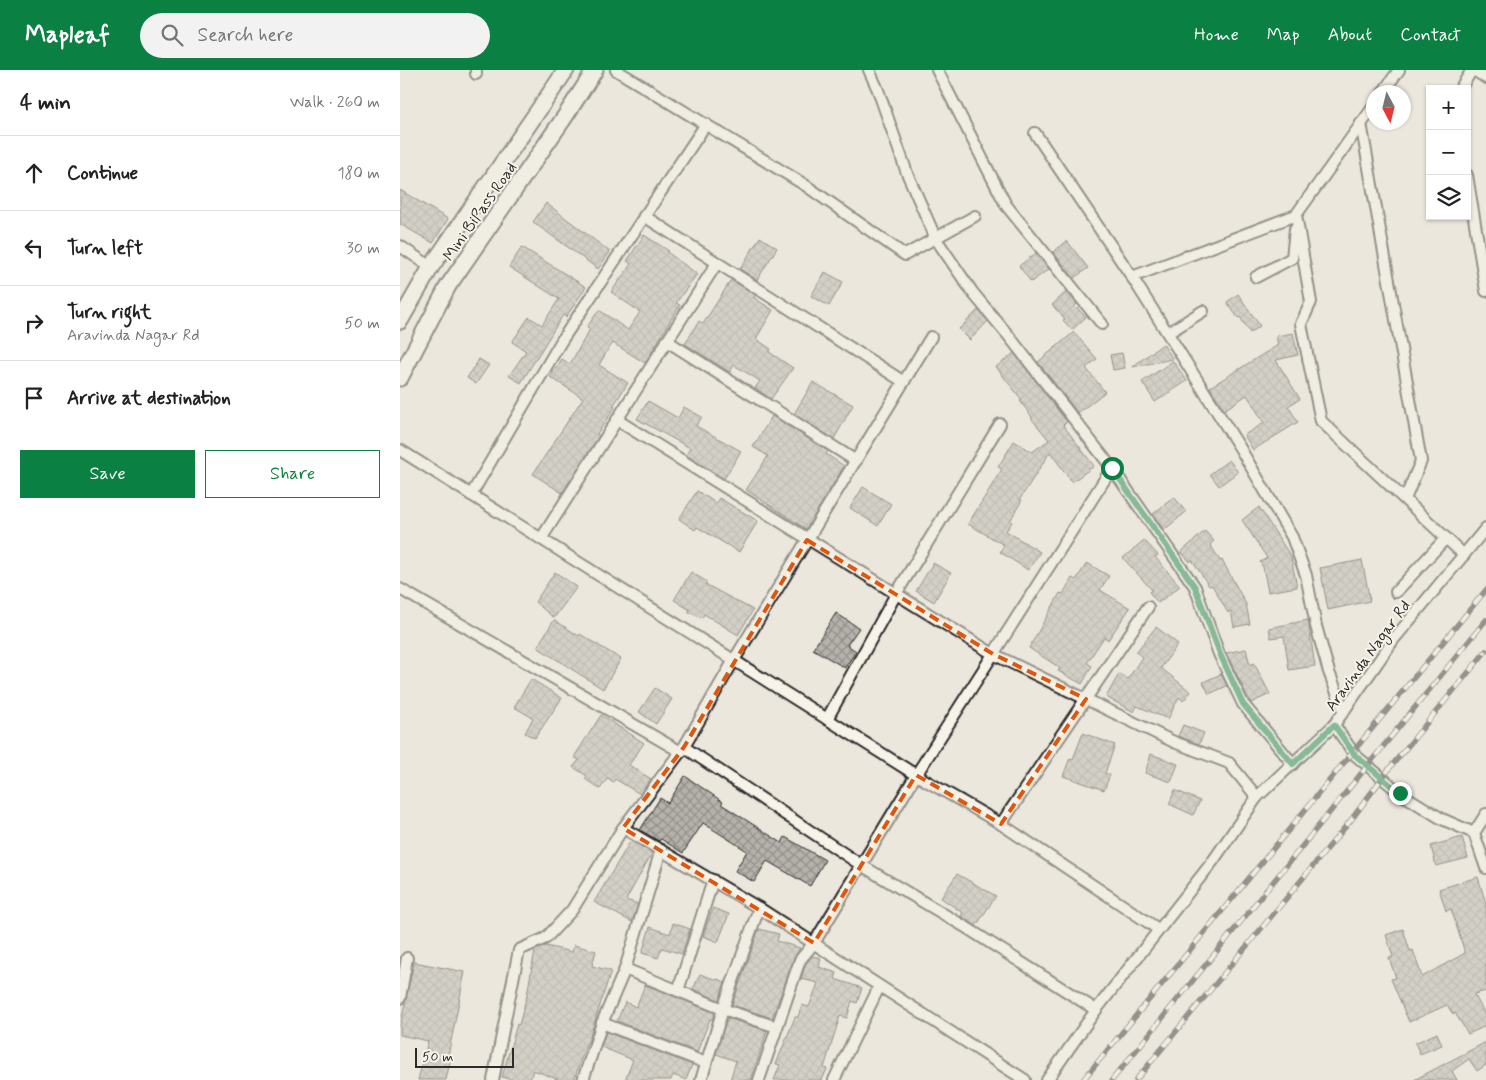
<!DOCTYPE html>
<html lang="en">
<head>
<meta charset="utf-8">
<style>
  body { margin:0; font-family:Mynerve,sans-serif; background:#f2f2f2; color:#222 }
  .controls { position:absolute; right:15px; top:15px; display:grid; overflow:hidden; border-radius:0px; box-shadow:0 1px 4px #0004 }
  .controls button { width:45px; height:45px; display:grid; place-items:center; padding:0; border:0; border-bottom:1px solid #e0e0e0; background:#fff; color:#222; font:25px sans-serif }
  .compass { position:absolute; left:966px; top:15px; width:45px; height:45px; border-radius:50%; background:#fff; box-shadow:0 1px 4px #0004; rotate:173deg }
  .scale { position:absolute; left:15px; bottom:12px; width:99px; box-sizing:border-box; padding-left:5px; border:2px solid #2b2b2b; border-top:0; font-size:14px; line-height:18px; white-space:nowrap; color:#2b2b2b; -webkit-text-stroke:4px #f7f3e8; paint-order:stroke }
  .stop { position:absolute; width:15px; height:15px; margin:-11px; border:4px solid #0b8043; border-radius:50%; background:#fff }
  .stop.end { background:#0b8043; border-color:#fff; box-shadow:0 1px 5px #0008 }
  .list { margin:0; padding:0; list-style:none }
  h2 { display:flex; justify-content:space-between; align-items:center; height:65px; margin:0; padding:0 20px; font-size:21px }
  h2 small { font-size:16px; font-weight:400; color:#767676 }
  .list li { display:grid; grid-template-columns:32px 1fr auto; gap:15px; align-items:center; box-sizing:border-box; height:75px; padding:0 20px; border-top:1px solid #e0e0e0 }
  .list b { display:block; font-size:19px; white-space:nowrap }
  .list p { margin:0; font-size:16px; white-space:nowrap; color:#767676 }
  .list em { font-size:16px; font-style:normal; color:#767676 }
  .actions { display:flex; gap:10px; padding:15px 20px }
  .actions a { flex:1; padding:11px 0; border:1px solid #0b8043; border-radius:0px; text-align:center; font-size:18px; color:#0b8043 }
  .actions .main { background:#0b8043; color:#fff }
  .icon { flex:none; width:28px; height:28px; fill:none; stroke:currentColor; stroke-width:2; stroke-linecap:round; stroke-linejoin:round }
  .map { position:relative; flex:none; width:1086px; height:1010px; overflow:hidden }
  header { display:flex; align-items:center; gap:30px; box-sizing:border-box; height:70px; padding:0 25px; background:#0b8043; color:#fff }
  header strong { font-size:24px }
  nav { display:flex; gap:28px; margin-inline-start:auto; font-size:18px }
  .search { width:350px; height:45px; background:#f2f2f2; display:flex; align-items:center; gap:12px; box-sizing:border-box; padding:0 18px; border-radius:28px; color:#767676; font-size:19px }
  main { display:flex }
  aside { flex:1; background:#fff }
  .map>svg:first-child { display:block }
  .building { fill:url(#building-cross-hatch); stroke:#2b2b2b }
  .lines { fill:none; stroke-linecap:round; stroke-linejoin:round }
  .minor-casing { stroke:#2b2b2b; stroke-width:14 }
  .secondary-casing { stroke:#2b2b2b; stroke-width:19 }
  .minor { stroke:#f7f3e8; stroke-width:10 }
  .secondary { stroke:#f7f3e8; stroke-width:15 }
  .rail-casing { stroke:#2b2b2b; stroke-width:5.5 }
  .rail { stroke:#f7f3e8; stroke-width:4; stroke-dasharray:11; stroke-linecap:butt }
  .route { stroke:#0b8043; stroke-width:6 }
  .marked { fill:none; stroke:#df570e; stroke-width:4; stroke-dasharray:10 6; stroke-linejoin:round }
  .labels { text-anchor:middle; stroke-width:4; stroke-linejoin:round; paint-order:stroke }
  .street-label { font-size:16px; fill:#2b2b2b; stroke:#f7f3e8 }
</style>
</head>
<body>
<header>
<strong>Mapleaf</strong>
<div class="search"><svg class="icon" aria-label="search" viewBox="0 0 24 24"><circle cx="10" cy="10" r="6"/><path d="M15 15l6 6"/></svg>Search here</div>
<nav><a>Home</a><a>Map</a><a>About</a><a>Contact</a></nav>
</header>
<main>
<aside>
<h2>4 min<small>Walk · 260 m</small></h2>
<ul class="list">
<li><svg class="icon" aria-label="ahead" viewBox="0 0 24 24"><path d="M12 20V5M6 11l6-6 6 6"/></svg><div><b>Continue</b></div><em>180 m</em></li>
<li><svg class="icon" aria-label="left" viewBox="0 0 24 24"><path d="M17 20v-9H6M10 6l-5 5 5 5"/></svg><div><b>Turn left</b></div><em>30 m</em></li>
<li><svg class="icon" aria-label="right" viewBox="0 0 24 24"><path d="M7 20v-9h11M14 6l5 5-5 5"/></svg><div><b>Turn right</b><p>Aravinda Nagar Rd</p></div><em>50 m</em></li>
<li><svg class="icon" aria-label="arrive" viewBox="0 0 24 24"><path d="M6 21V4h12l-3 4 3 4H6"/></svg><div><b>Arrive at destination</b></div></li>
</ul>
<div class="actions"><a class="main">Save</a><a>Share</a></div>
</aside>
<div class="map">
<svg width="1086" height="1010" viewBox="0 0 1086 1010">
  <defs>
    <pattern id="building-cross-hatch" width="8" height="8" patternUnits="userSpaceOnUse" patternTransform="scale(1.25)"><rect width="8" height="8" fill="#b5b2ab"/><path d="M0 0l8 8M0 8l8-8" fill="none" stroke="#93918b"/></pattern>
  </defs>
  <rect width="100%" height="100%" fill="#ebe7dd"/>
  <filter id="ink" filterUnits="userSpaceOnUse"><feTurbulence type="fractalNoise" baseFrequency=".02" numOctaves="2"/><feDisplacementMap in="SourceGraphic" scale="10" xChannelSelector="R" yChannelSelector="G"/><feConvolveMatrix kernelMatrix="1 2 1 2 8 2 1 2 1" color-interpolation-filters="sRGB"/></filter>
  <g filter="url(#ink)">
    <g class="building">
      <polygon points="0,120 48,149 33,173 0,154"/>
      <polygon points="146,133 210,182 198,199 133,152"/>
      <polygon points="244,165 269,181 267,182 297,204 276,233 280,235 245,293 213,273 207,281 199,295 228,313 213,336 215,337 197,364 199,366 162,423 133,404 183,328 150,307 162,289 170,294 190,259 187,257 199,240 228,260 240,242 211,222 231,194 227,191"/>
      <polygon points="360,167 377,178 357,210 340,199"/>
      <polygon points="667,171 688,198 674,208 653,182"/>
      <polygon points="122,177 186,217 166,247 163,245 121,313 109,306 126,281 112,272 129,247 142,255 159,229 109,197"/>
      <polygon points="636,183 649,199 631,212 619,196"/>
      <polygon points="425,202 443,212 429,236 411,226"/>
      <polygon points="331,210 356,225 354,228 373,240 356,269 371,279 369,282 393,298 371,329 355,318 360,311 334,295 330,302 285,274 299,251 303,254"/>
      <polygon points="666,222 677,234 675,236 686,247 672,260 663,250 665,249 652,235"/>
      <polygon points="838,224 860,256 850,263 840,247 838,248 827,232"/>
      <polygon points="578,240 588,251 570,270 559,259"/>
      <polygon points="674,262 697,289 686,298 705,322 678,343 638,292"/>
      <polygon points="893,263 898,285 876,290 900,329 888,336 898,352 853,380 844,365 864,353 847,325 824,340 810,317 878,275 876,266"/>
      <polygon points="763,274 773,289 732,297"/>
      <polygon points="614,283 667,352 663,355 694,396 672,412 650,382 620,429 622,430 610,451 612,452 606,461 640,482 628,500 600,482 604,475 568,454 602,399 598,397 614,371 632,382 649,370 631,348 632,347 620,331 622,330 596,297"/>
      <polygon points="722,283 725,298 713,300 710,285"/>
      <polygon points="79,289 89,295 76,314 67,308"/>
      <polygon points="773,291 787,311 755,332 742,312"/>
      <polygon points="413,312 453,335 434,369 394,344"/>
      <polygon points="248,331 278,348 284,337 302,347 296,356 341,381 324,409 286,385 290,378 237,349"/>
      <polygon points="372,346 428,381 426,384 444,396 406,459 346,420 368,386 353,377"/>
      <polygon points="829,390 838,402 819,416 810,404"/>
      <polygon points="463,417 491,434 478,456 450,438"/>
      <polygon points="297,421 316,433 319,428 358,451 339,482 297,457 295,460 279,449"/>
      <polygon points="774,427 786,442 764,460 753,444"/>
      <polygon points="859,437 891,487 897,517 868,522 863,497 860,492 867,488 842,450"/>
      <polygon points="805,461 814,471 810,474 820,491 822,490 846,534 850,554 834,557 831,541 828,543 812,515 809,516 792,490 790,492 781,482"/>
      <polygon points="744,470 758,485 755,487 780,516 758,533 749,522 752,520 723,488"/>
      <polygon points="962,490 970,531 928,540 920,498"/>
      <polygon points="533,493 551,503 534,532 516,521"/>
      <polygon points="687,493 709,506 700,520 730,538 708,570 704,567 687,593 692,596 682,614 658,601 660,598 629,578 660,523 663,524 672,508 676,510"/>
      <polygon points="155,502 177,517 154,548 135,532"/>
      <polygon points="291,502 307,512 305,514 353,540 338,565 304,544 302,548 288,542 290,540 274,530"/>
      <polygon points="436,543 459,558 447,575 456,581 445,598 413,579"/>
      <polygon points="154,550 179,566 180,564 221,589 203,619 137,577"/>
      <polygon points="908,550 915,596 889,600 884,566 871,568 869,558"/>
      <polygon points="756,557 778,574 761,598 791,622 783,631 779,627 768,649 737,636 734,642 706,627 719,604 728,609 742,587 736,582"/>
      <polygon points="846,579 850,595 854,593 870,624 851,633 826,583"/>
      <polygon points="821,604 827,616 809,624 803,612"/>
      <polygon points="131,609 162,628 135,668 125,663 133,648 114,637"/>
      <polygon points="255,618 272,629 256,654 239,642"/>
      <polygon points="201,645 244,673 229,695 251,709 240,724 215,709 213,712 208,708 200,719 185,709 187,706 173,697 179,690 174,687"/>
      <polygon points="783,655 804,663 799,674 778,666"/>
      <polygon points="683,663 715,675 705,703 710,705 704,720 663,706 670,688 673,689"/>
      <polygon points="751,684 778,694 771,712 745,703"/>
      <polygon points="285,706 323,732 321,734 382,773 385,767 425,790 410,816 367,791 354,812 335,801 347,781 303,753 283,783 261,769 259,771 240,760 260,728 268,733"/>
      <polygon points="775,720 800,731 793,745 769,734"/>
      <polygon points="1062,767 1068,788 1036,796 1031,776"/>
      <polygon points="230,772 232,773 233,772 252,783 226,830 238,834 232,852 194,832"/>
      <polygon points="557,804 596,826 576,856 561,846 563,843 541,828"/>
      <polygon points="1078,807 1086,834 1086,921 1074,924 1086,946 1086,956 1068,964 1055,943 1053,944 1047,935 1009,952 991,909 996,908 989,888 993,887 986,865 1003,859 1010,881 1013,880 1022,907 1065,883 1051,839 1046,841 1039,819"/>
      <polygon points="313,838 329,844 318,872 303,866"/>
      <polygon points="273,853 290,859 282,884 262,878 258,888 242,883 250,857 270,864"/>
      <polygon points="359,859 379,864 377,871 400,878 394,888 372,948 332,935"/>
      <polygon points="174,875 196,881 192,896 211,901 188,972 187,972 174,1010 160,1010 133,1000 130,1010 113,1010 102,1007 117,954 119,955 127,925 135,880 146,876 172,882"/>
      <polygon points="412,886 421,888 419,897 437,903 435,909 462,918 457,933 452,931 447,948 440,946 424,998 427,999 422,1010 374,1010 380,995 376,994 395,947 398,947 402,935 409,937 418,913 401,909 406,893"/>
      <polygon points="14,892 65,902 48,986 51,987 46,1010 18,1010 28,971 0,965 0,957"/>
      <polygon points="300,904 317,910 317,909 325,912 319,930 293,919"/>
      <polygon points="245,915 315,943 312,950 310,949 297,982 217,951 225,932 236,937"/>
      <polygon points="327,948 367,961 351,1010 330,1010 336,991 316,984"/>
      <polygon points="206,962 292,995 286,1010 273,1005 271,1010 225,1010 233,990 201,977"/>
      <polygon points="1037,963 1042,975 1020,984 1015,973"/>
      <polygon points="1086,972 1086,995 1077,1001 1069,989 1052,1001 1057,1010 1014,1010"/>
    </g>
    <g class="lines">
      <defs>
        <g id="minor">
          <polyline points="216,0 405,115 505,185 575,146"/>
          <polyline points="469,0 478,20 507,103 536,169 573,223 608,265 712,398 795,517 819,584 843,634 893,694"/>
          <polyline points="537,0 606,135 702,254"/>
          <polyline points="1074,0 1086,8"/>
          <polyline points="76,4 76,0"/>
          <polyline points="1060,19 1072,0"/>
          <polyline points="983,22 999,0"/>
          <polyline points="961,53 1021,391 1005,429"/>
          <polyline points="635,63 732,207 840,378 892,467 906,505 916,556 929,602 944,641"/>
          <polyline points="1067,105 1086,221"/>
          <polyline points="896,145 911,232 901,254 921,351 1064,485"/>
          <polyline points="244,146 504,312"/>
          <polyline points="0,176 31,197"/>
          <polyline points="732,207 896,145 974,36"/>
          <polyline points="856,207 892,188 895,159"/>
          <polyline points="768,263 803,241"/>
          <polyline points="531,267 334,590 284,677 461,795 567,858 696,940"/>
          <polyline points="267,271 456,391"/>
          <polyline points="217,350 593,584 774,672 829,693 857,727"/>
          <polyline points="0,380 516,705 601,754 758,859"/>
          <polyline points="71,425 162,270 306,54"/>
          <polyline points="1086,458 994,569 934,655 955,685 1000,723 1042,749 1074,763 1086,798"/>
          <polyline points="141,469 317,193"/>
          <polyline points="0,519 281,682"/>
          <polyline points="996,522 1046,468"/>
          <polyline points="427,649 496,524 600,354"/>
          <polyline points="601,754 748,537"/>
          <polyline points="223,758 359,838"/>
          <polyline points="1074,763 1086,744"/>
          <polyline points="225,899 323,939 377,957"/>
          <polyline points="278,921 313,810"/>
          <polyline points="0,928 7,888"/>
          <polyline points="202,953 306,993"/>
          <polyline points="93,1010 119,880 146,868 172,840 223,758 284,677"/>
          <polyline points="183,1010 202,953 225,899 261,780"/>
          <polyline points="301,1010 323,939 359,838 625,1010"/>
          <polyline points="359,1010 400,890 414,873 516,705 712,398"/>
          <polyline points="434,1010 479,917"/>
          <polyline points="647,1010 696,940 813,791 857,727 934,655"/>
        </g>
        <g id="secondary">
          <polyline points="0,251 31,197 166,0"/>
          <polyline points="0,308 48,216 164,48 195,0"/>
        </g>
      </defs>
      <use href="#minor" class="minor-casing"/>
      <use href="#secondary" class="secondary-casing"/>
      <use href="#minor" class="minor"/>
      <use href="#secondary" class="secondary"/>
      <defs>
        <g id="rail">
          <polyline points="683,1010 1086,520"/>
          <polyline points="712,1010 1086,550"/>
          <polyline points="736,1010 951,750 989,699 1086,581"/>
        </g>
      </defs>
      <use href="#rail" class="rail-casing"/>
      <use href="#rail" class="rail"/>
    </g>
  </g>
  <g class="lines" filter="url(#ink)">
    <polyline class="route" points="712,398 795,517 820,584 843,634 893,694 934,655 955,685 1000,723"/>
  </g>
  <path d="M0 0H1086V1010H0ZM407 470 593 584 686 629 601 754 516 705 414 873 223 758 284 677Z" fill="#ebe7dd" fill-opacity=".55" fill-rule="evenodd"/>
  <path class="marked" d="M407 470 593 584 686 629 601 754 516 705 414 873 223 758 284 677Z"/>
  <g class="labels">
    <g class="street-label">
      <text transform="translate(79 141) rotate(-55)" y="6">Mini BiPass Road</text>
      <text transform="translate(967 585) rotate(-54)" y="6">Aravinda Nagar Rd</text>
    </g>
  </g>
</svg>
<div class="controls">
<button>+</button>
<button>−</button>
<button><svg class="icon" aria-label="layers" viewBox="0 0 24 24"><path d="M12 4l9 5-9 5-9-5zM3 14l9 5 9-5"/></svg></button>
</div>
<svg class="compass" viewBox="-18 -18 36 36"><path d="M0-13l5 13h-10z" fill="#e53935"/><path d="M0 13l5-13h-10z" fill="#767676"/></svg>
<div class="scale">50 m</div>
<div class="stop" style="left:712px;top:398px"></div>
<div class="stop end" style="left:1000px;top:723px"></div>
</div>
</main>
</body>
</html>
